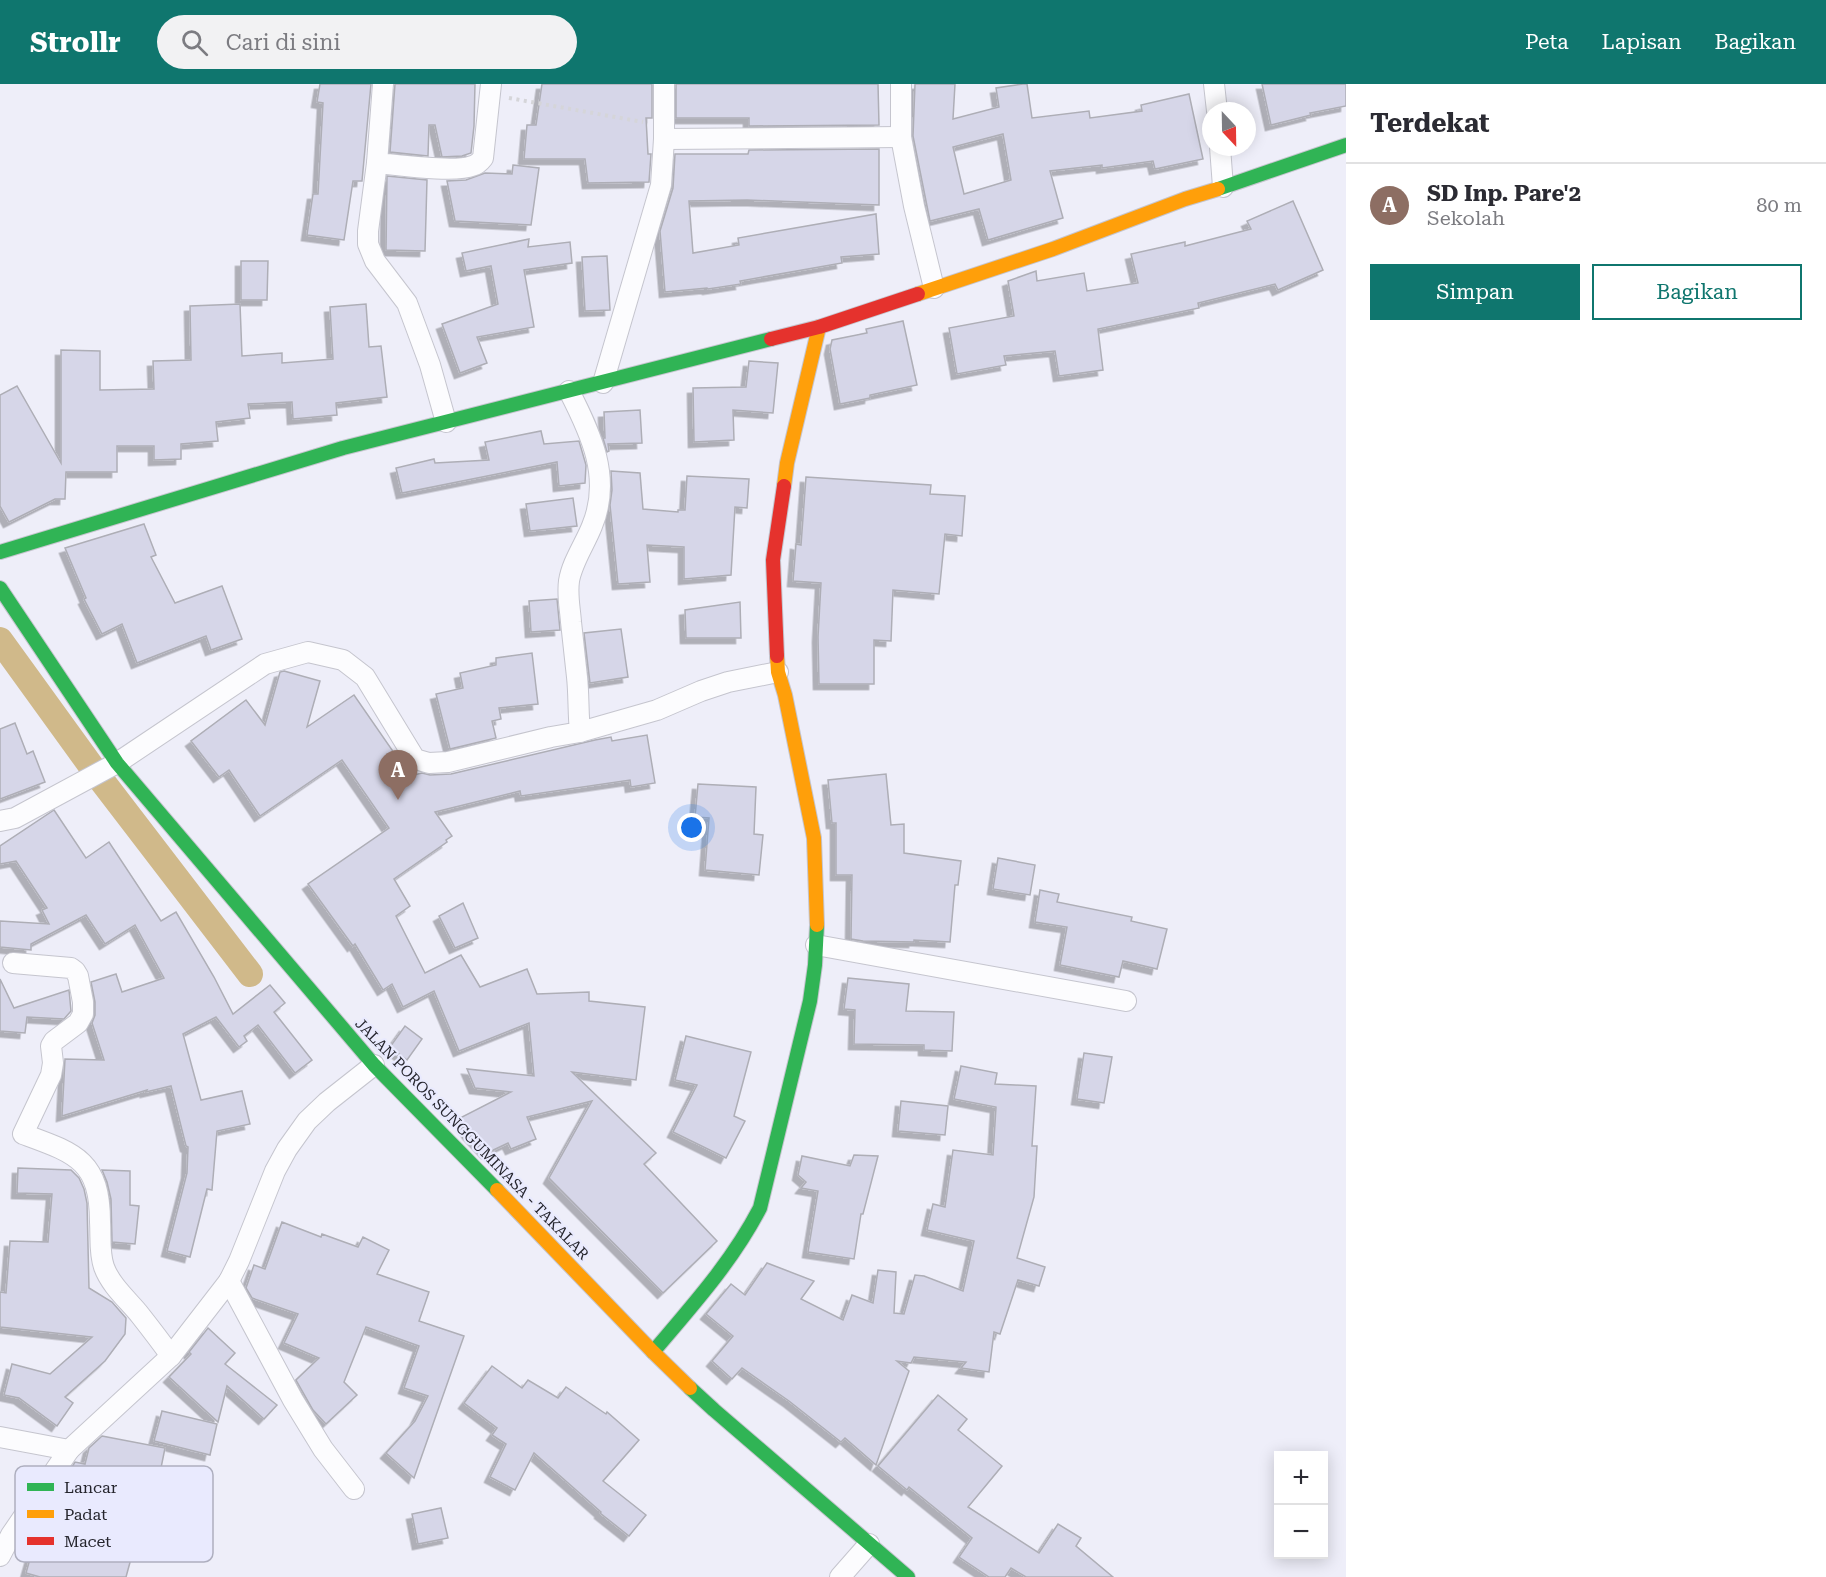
<!DOCTYPE html>
<html lang="id">
<head>
<meta charset="utf-8">
<style>
  body { margin:0; font-family:"Roboto Serif",serif; background:#f2f2f3; color:#2b2b33 }
  .controls { position:absolute; right:18px; bottom:18px; display:grid; overflow:hidden; border-radius:0px; box-shadow:0 3px 15px #0003 }
  .controls button { width:54px; height:54px; display:grid; place-items:center; padding:0; border:0; border-bottom:2px solid #e1e1e2; background:#fff; color:#2b2b33; font:30px sans-serif }
  .compass { position:absolute; left:1202px; top:18px; width:54px; height:54px; border-radius:50%; background:#fff; box-shadow:0 3px 15px #0003; rotate:158deg }
  .you { position:absolute; left:692px; top:744px; width:21px; height:21px; margin:-15px; border:4px solid #fff; border-radius:50%; background:#1a73e8; box-shadow:0 0 0 9px #1a73e833 }
  .badge { display:grid; place-items:center; width:39px; height:39px; border-radius:50%; background:#0f766e; color:#fff; font-size:20px; font-weight:700 }
  .pin { position:absolute; translate:-50% -50px; filter:drop-shadow(0 2px 3px #0008) }
  .pin::after { content:''; position:absolute; top:32px; width:21px; height:18px; background:inherit; clip-path:polygon(0 0,100% 0,50% 100%) }
  .list { margin:0; padding:0; list-style:none }
  h2 { display:flex; justify-content:space-between; align-items:center; height:78px; margin:0; padding:0 24px; font-size:26px }
  h2 small { font-size:20px; font-weight:400; color:#7c7c81 }
  .list li { display:grid; grid-template-columns:39px 1fr auto; gap:18px; align-items:center; box-sizing:border-box; height:84px; padding:0 24px; border-top:2px solid #e1e1e2 }
  .list b { display:block; font-size:22px; white-space:nowrap }
  .list p { margin:0; font-size:20px; white-space:nowrap; color:#7c7c81 }
  .list em { font-size:20px; font-style:normal; color:#7c7c81 }
  .actions { display:flex; gap:12px; padding:18px 24px }
  .actions a { flex:1; padding:14px 0; border:2px solid #0f766e; border-radius:0px; text-align:center; font-size:21px; color:#0f766e }
  .actions .main { background:#0f766e; color:#fff }
  .icon { flex:none; width:33px; height:33px; fill:none; stroke:currentColor; stroke-width:2; stroke-linecap:round; stroke-linejoin:round }
  .map { position:relative; flex:none; width:1346px; height:1493px; overflow:hidden }
  header { display:flex; align-items:center; gap:36px; box-sizing:border-box; height:84px; padding:0 30px; background:#0f766e; color:#fff }
  header strong { font-size:28px }
  nav { display:flex; gap:33px; margin-inline-start:auto; font-size:21px }
  .search { width:420px; height:54px; background:#f2f2f3; display:flex; align-items:center; gap:15px; box-sizing:border-box; padding:0 21px; border-radius:33px; color:#7c7c81; font-size:22px }
  main { display:flex }
  aside { flex:1; background:#fff }
  .map>svg:first-child { display:block }
  .lines { fill:none; stroke-linecap:round; stroke-linejoin:round }
  .canal { stroke:#d0b98a; stroke-width:26 }
  .building { fill:#d6d6e8; stroke:#aeaeb6; stroke-width:1.5; fill-rule:evenodd; filter:url(#shadow) }
  .street-casing { stroke:#c5c5ce; stroke-width:22 }
  .fast-casing { stroke:#c5c5ce; stroke-width:16 }
  .slow-casing { stroke:#c5c5ce; stroke-width:16 }
  .jam-casing { stroke:#c5c5ce; stroke-width:16 }
  .path { stroke:#d5d5d9; stroke-width:4; stroke-dasharray:3 4.5; stroke-linecap:butt }
  .street { stroke:#fcfcfe; stroke-width:20 }
  .fast { stroke:#30b455; stroke-width:14 }
  .slow { stroke:#ff9f0a; stroke-width:14 }
  .jam { stroke:#e5322d; stroke-width:14 }
  .labels { text-anchor:middle; stroke-width:4.5; stroke-linejoin:round; paint-order:stroke }
  .street-label { font-size:15px; fill:#25252d; stroke:#e9eafe }
  .key { fill:#e9eafe; stroke:#aeafbf; stroke-width:1.5 }
  .key-label { font-size:16px; fill:#25252d }
</style>
</head>
<body>
<header>
<strong>Strollr</strong>
<div class="search"><svg class="icon" aria-label="search" viewBox="0 0 24 24"><circle cx="10" cy="10" r="6"/><path d="M15 15l6 6"/></svg>Cari di sini</div>
<nav><a>Peta</a><a>Lapisan</a><a>Bagikan</a></nav>
</header>
<main>
<div class="map">
<svg width="1346" height="1493" viewBox="0 0 1346 1493">
  <defs>
    <filter id="shadow"><feDropShadow dx="-5.5" dy="5.5" stdDeviation="0" flood-color="#0004"/></filter>
  </defs>
  <rect width="100%" height="100%" fill="#eeeef9"/>
  <g class="lines">
    <polyline class="canal" points="0,556 99,693 250,890"/>
  </g>
  <g class="building">
    <polygon points="320,0 371,0 362,97 353,97 344,156 307,151 313,110 318,110 323,19 317,18"/>
    <polygon points="395,0 475,0 474,42 471,69 462,72 442,73 435,41 429,41 428,72 390,68"/>
    <polygon points="542,0 652,0 652,34 646,34 648,70 651,70 649,98 588,99 585,75 524,75 527,41 536,41"/>
    <polygon points="676,0 878,0 879,41 749,42 749,34 676,34"/>
    <path d="M915 0H955L953 35 999 23 996 4 1023 0H1027L1032 34 1089 27 1090 34 1142 27 1141 21 1189 10 1203 75 1155 85 1153 77 1102 84V81L1050 87 1063 134 988 156 979 125 930 137 913 52ZM1003 50 1011 96 964 110 953 63Z"/>
    <polygon points="1262,0 1346,0 1346,22 1310,29 1311,31 1271,41"/>
    <polygon points="879,65 879,121 747,116 689,117 693,169 739,161 738,154 876,130 879,170 841,173 842,179 740,197 741,200 708,205 707,204 665,208 660,147 673,104 675,70 748,70 749,66"/>
    <polygon points="513,81 539,84 531,141 455,137 447,97 466,96 485,89 512,90"/>
    <polygon points="387,92 427,96 425,167 386,166"/>
    <polygon points="1293,117 1323,186 1278,206 1275,200 1198,219 1199,224 1098,245 1103,286 1059,292 1055,267 1004,272 1006,281 957,290 949,244 1014,232 1008,197 1036,187 1037,197 1084,189 1087,207 1138,199 1131,170 1185,158 1185,162 1251,145 1247,137"/>
    <polygon points="529,155 528,163 570,158 572,179 524,186 534,243 477,253 487,279 460,289 442,240 498,220 491,182 466,187 462,169"/>
    <polygon points="607,172 610,226 585,227 582,173"/>
    <polygon points="241,177 268,177 267,216 241,216"/>
    <polygon points="240,220 242,272 282,269 282,279 333,275 330,223 366,220 369,263 381,262 387,313 336,319 337,331 293,335 292,318 248,320 250,334 216,338 218,357 181,360 181,375 154,376 154,362 117,362 117,388 66,388 65,415 55,415 9,438 0,422 0,311 17,302 61,379 61,266 100,267 100,306 154,305 153,277 191,276 190,222"/>
    <polygon points="903,237 917,301 870,311 870,314 840,320 830,265 832,256 867,249 866,245"/>
    <polygon points="749,277 778,279 773,329 733,326 734,356 694,358 693,304 746,303"/>
    <polygon points="640,326 642,359 608,360 609,367 607,368 603,354 605,354 604,328"/>
    <polygon points="541,347 544,360 579,357 586,381 585,399 559,402 557,378 402,409 396,384 434,375 435,379 489,376 485,358"/>
    <polygon points="611,387 640,389 643,425 678,428 678,426 685,426 687,392 749,395 747,424 735,423 731,491 684,495 684,463 647,461 650,498 618,500 610,421 612,406"/>
    <polygon points="806,393 931,401 930,410 965,412 962,452 945,450 939,510 893,506 891,557 874,556 874,600 819,600 818,553 821,499 793,497 796,460 801,461"/>
    <polygon points="573,414 577,442 530,447 526,420"/>
    <polygon points="144,440 156,471 151,473 175,519 222,502 242,555 211,566 206,552 137,579 122,540 102,550 84,515 86,514 65,464"/>
    <polygon points="557,515 560,546 531,548 529,517"/>
    <polygon points="740,518 741,554 686,554 685,526"/>
    <polygon points="621,545 628,593 590,599 584,549"/>
    <polygon points="532,569 538,620 499,624 501,635 492,637 496,654 450,665 436,610 463,604 460,589 496,581 496,574"/>
    <polygon points="284,587 320,597 307,643 354,611 410,692 422,689 430,691 451,690 595,656 611,653 612,657 647,651 655,699 631,703 630,696 521,712 520,707 435,728 452,752 446,756 447,758 394,795 410,822 396,832 425,889 461,871 480,903 527,885 537,910 589,908 589,917 645,923 636,996 572,988 656,1069 644,1080 717,1157 663,1209 549,1094 592,1017 527,1033 536,1055 511,1065 508,1059 487,1069 468,1049 460,1034 511,1008 475,1004 467,985 534,992 529,939 459,967 434,907 403,923 392,900 383,906 355,860 353,862 308,800 389,744 342,676 260,732 229,686 219,693 191,657 246,616 265,641 280,588"/>
    <polygon points="15,639 27,670 33,667 45,698 0,715 0,645"/>
    <polygon points="886,690 891,741 904,740 904,769 961,777 958,801 955,801 950,858 914,856 914,858 863,857 851,855 852,791 836,791 836,739 832,739 828,696"/>
    <polygon points="698,700 756,703 754,750 763,751 759,791 705,786 709,734 695,733"/>
    <polygon points="54,726 86,774 109,758 161,837 176,828 214,893 233,930 270,901 285,919 274,928 312,976 295,989 258,941 244,952 247,957 239,963 216,933 183,950 201,1016 242,1007 250,1040 217,1047 212,1106 207,1105 190,1173 167,1167 187,1089 188,1063 186,1062 171,1002 146,1008 147,1006 62,1032 65,975 104,976 92,939 95,931 95,918 91,898 116,890 122,908 164,894 135,841 105,860 86,831 31,860 31,866 0,863 0,837 49,840 42,826 47,824 16,777 0,780 0,762"/>
    <polygon points="998,774 1035,781 1030,811 993,805"/>
    <polygon points="1040,806 1059,810 1057,818 1132,833 1131,837 1167,845 1157,885 1123,877 1119,893 1060,881 1067,843 1035,838"/>
    <polygon points="463,819 478,854 455,864 439,832"/>
    <polygon points="848,894 909,900 906,927 954,928 952,967 924,966 924,961 854,960 855,926 844,925"/>
    <polygon points="0,895 14,924 69,906 71,927 64,935 27,933 25,949 0,947"/>
    <polygon points="405,942 422,955 407,976 390,963"/>
    <polygon points="686,952 751,968 734,1032 745,1037 726,1074 673,1048 697,1001 675,996"/>
    <polygon points="1084,969 1112,973 1104,1019 1077,1015"/>
    <polygon points="961,982 997,989 995,1000 1036,1002 1032,1062 1037,1062 1034,1113 1017,1174 1045,1183 1039,1202 1018,1196 1000,1250 994,1248 989,1288 961,1284 966,1278 914,1273 911,1279 897,1277 909,1287 876,1381 845,1354 841,1358 789,1317 742,1284 732,1295 712,1277 733,1252 706,1230 731,1200 745,1211 767,1179 814,1197 801,1215 843,1236 852,1211 873,1219 878,1186 896,1188 894,1229 904,1230 915,1191 924,1192 963,1207 974,1157 927,1146 933,1120 945,1123 953,1066 993,1071 996,1023 954,1015"/>
    <polygon points="901,1017 948,1022 945,1051 898,1047"/>
    <polygon points="854,1071 878,1072 863,1130 861,1130 854,1175 808,1168 818,1107 801,1104 806,1098 798,1091 802,1072 850,1082"/>
    <polygon points="18,1084 71,1086 79,1094 84,1105 87,1119 89,1204 112,1218 126,1234 125,1250 105,1277 65,1313 73,1319 57,1342 19,1314 4,1311 12,1280 50,1290 92,1253 0,1243 0,1208 6,1209 10,1157 48,1158 52,1110 17,1109"/>
    <polygon points="102,1086 130,1087 130,1121 139,1122 135,1160 112,1158 111,1115 107,1098"/>
    <polygon points="282,1138 321,1153 322,1150 358,1163 363,1153 389,1166 377,1190 429,1208 419,1237 464,1252 414,1394 386,1369 415,1337 428,1312 404,1304 419,1262 366,1243 344,1298 357,1311 326,1340 313,1326 296,1296 319,1274 284,1259 298,1230 252,1214 246,1204 254,1181 265,1185"/>
    <polygon points="208,1244 235,1269 225,1280 277,1321 264,1335 227,1302 218,1338 169,1293 191,1270 189,1268"/>
    <polygon points="492,1282 522,1304 528,1296 558,1314 566,1303 606,1330 607,1328 639,1356 603,1397 646,1431 629,1452 600,1429 601,1428 534,1369 515,1406 490,1393 506,1360 492,1351 497,1344 464,1319"/>
    <polygon points="938,1311 967,1335 958,1346 1002,1382 968,1423 1039,1469 1058,1440 1081,1454 1076,1462 1113,1493 1026,1493 1011,1484 1005,1493 989,1493 959,1473 972,1454 909,1403 907,1406 878,1382"/>
    <polygon points="162,1327 217,1340 210,1371 154,1357"/>
    <polygon points="102,1352 165,1364 160,1389 149,1387 138,1449 126,1493 40,1493 26,1489 38,1447 56,1452 67,1391 75,1378 85,1380 89,1364"/>
    <polygon points="441,1424 448,1454 418,1460 412,1430"/>
  </g>
  <g class="lines">
    <defs>
      <g id="street">
        <path d="M383 0 377 79C399 81 454 89 472 82 477 81 480 78 483 74L491 0"/>
        <polyline points="901,0 901,53 914,122 934,204"/>
        <polyline points="1214,0 1217,27"/>
        <polyline points="664,55 901,53"/>
        <polyline points="1220,63 1223,103"/>
        <polyline points="377,79 368,147 368,160 375,177 407,219 430,281 446,338"/>
        <polyline points="603,299 661,101 664,55 664,0"/>
        <polyline points="580,648 657,626 701,607 728,598 778,588"/>
        <path d="M0 737 15 734 117 679 265 580 308 568 343 576 365 593 415 675 429 679 448 678 551 653 580 648C578 630 579 611 577 593 575 575 573 556 571 538 570 524 567 511 569 497 572 478 585 460 592 442 612 394 591 350 569 307"/>
        <polyline points="816,861 1126,917"/>
        <path d="M13 879 71 884 75 887 78 892 83 918V930L78 939 54 957 51 962 53 979 51 991 23 1050C75 1069 100 1076 100 1138 101 1153 99 1169 104 1183 111 1202 128 1216 140 1231 151 1245 161 1258 171 1272"/>
        <polyline points="229,1197 293,1316 323,1365 354,1405"/>
        <polyline points="0,1353 69,1366 11,1451 0,1472"/>
        <polyline points="69,1366 171,1272 229,1197 239,1177 275,1087 287,1065 307,1037 327,1018 374,981"/>
        <polyline points="840,1493 869,1460"/>
      </g>
      <g id="fast">
        <polyline points="1218,105 1346,61"/>
        <polyline points="0,468 343,364 771,255"/>
        <polyline points="0,504 117,679 374,981 497,1106"/>
        <path d="M653 1268C692 1222 732 1178 760 1124L810 917 815 881 817 841"/>
        <polyline points="690,1304 714,1326 908,1493"/>
      </g>
      <g id="slow">
        <polyline points="918,210 1053,165 1185,115 1218,105"/>
        <polyline points="784,402 787,379 819,243"/>
        <polyline points="777,572 778,588 785,611 814,754 817,841"/>
        <polyline points="497,1106 653,1268 690,1304"/>
      </g>
      <g id="jam">
        <polyline points="771,255 819,243 918,210"/>
        <polyline points="777,572 773,476 784,402"/>
      </g>
    </defs>
    <use href="#street" class="street-casing"/>
    <use href="#fast" class="fast-casing"/>
    <use href="#slow" class="slow-casing"/>
    <use href="#jam" class="jam-casing"/>
    <polyline class="path" points="509,14 643,38"/>
    <use href="#street" class="street"/>
    <use href="#fast" class="fast"/>
    <use href="#slow" class="slow"/>
    <use href="#jam" class="jam"/>
  </g>
  <g class="labels">
    <g class="street-label">
      <text transform="translate(472 1055) rotate(46)" y="5">JALAN POROS SUNGGUMINASA - TAKALAR</text>
    </g>
  </g>
  <rect x="15" y="1382" width="198" height="96" rx="9" class="key"/>
  <rect x="27" y="1399" width="27" height="8" fill="#30b455"/>
  <rect x="27" y="1426" width="27" height="8" fill="#ff9f0a"/>
  <rect x="27" y="1453" width="27" height="8" fill="#e5322d"/>
  <g class="key-label">
    <text x="64" y="1409">Lancar</text>
    <text x="64" y="1436">Padat</text>
    <text x="64" y="1463">Macet</text>
  </g>
</svg>
<div class="controls">
<button>+</button>
<button>−</button>
</div>
<svg class="compass" viewBox="-18 -18 36 36"><path d="M0-13l5 13h-10z" fill="#e53935"/><path d="M0 13l5-13h-10z" fill="#7c7c81"/></svg>
<div class="you"></div>
<div class="pin badge" style="left:398px;top:716px;background:#8d6e63">A</div>
</div>
<aside>
<h2>Terdekat<small></small></h2>
<ul class="list">
<li><span class="badge" style="background:#8d6e63">A</span><div><b>SD Inp. Pare'2</b><p>Sekolah</p></div><em>80 m</em></li>
</ul>
<div class="actions"><a class="main">Simpan</a><a>Bagikan</a></div>
</aside>
</main>
</body>
</html>
